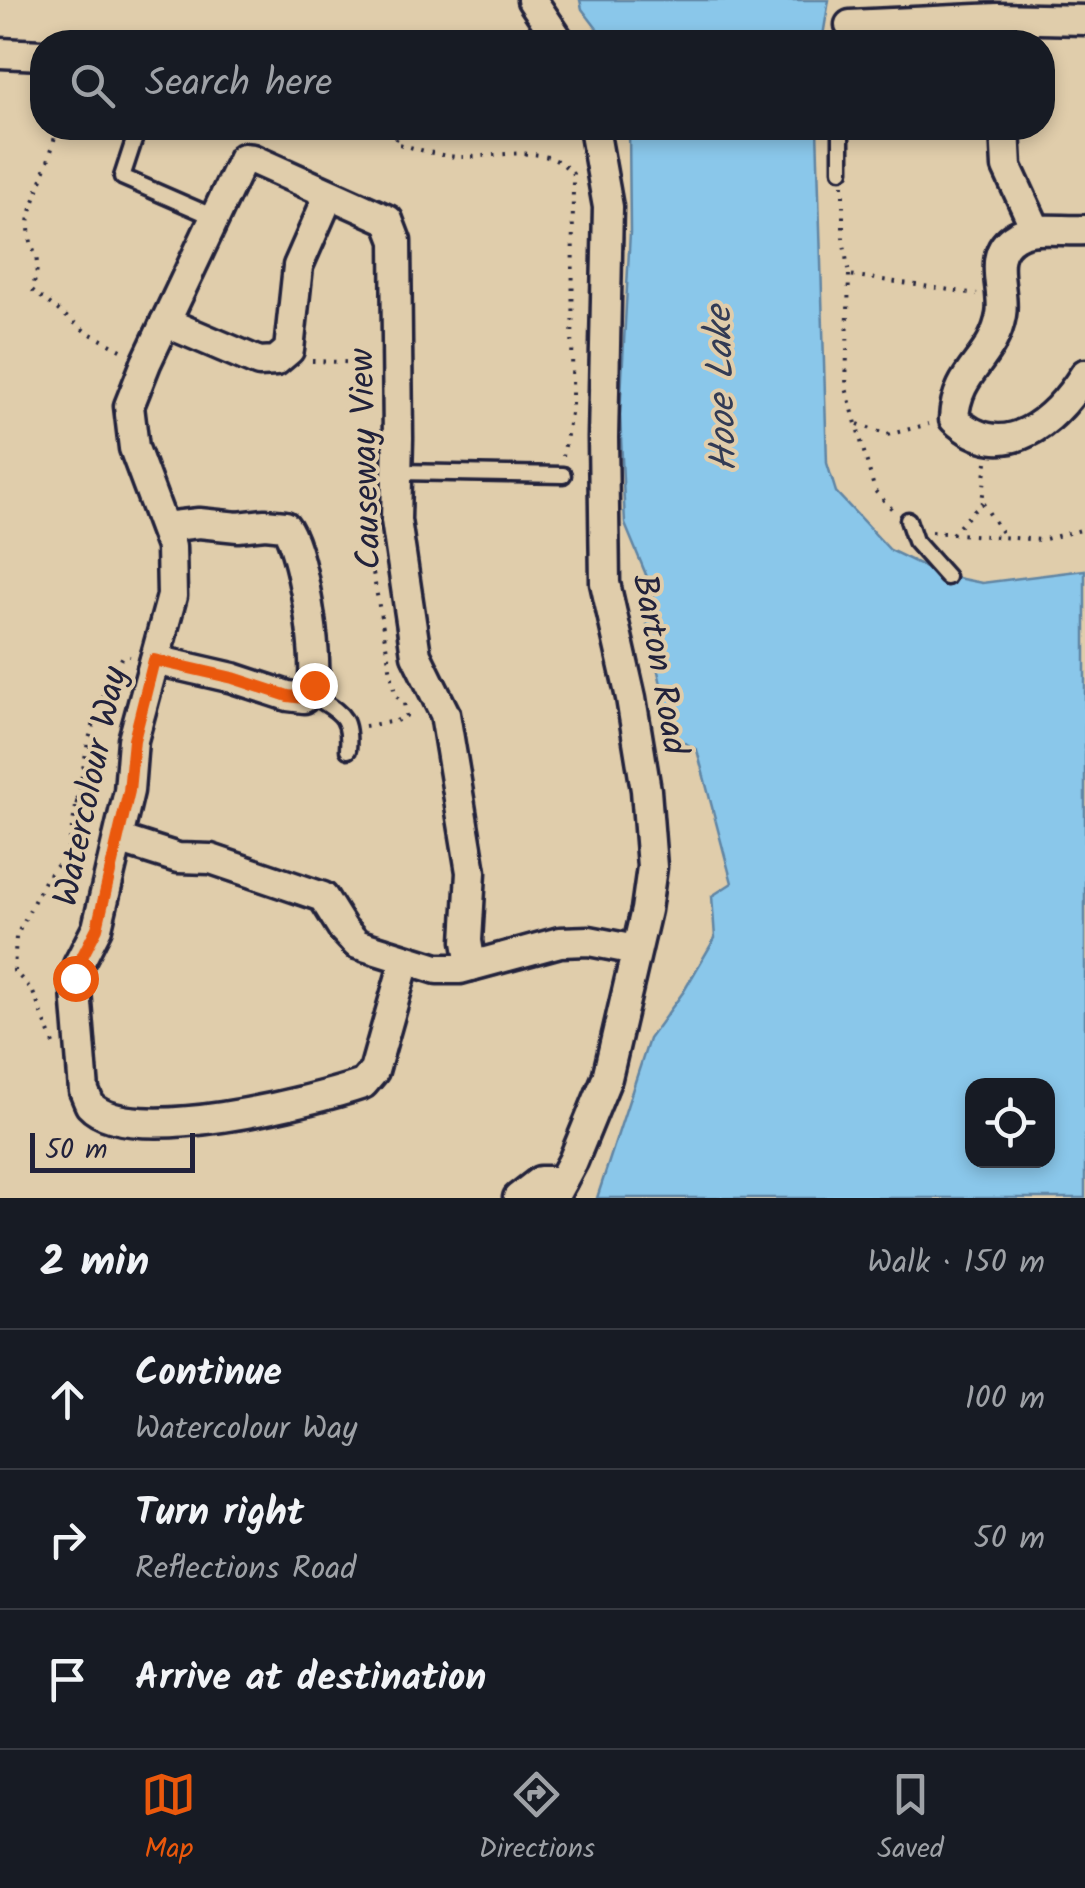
<!DOCTYPE html>
<html lang="en">
<head>
<meta charset="utf-8">
<style>
  body { margin:0; font-family:Kalam,sans-serif; background:#242831; color:#f1f3f6 }
  .controls { position:absolute; right:30px; bottom:30px; display:grid; overflow:hidden; border-radius:20px; box-shadow:0 5px 15px #0003 }
  .controls button { width:90px; height:90px; display:grid; place-items:center; padding:0; border:0; border-bottom:2px solid #363941; background:#171b24; color:#f1f3f6; font:50px sans-serif }
  .scale { position:absolute; left:30px; bottom:25px; width:165px; box-sizing:border-box; padding-left:10px; border:5px solid #22223b; border-top:0; font-size:28px; line-height:35px; white-space:nowrap; color:#22223b; -webkit-text-stroke:8px #e0cdab; paint-order:stroke }
  .stop { position:absolute; width:30px; height:30px; margin:-22px; border:8px solid #ea580c; border-radius:50%; background:#fff }
  .stop.end { background:#ea580c; border-color:#fff; box-shadow:0 2px 10px #0008 }
  .list { margin:0; padding:0; list-style:none }
  h2 { display:flex; justify-content:space-between; align-items:center; height:130px; margin:0; padding:0 40px; font-size:42px }
  h2 small { font-size:32px; font-weight:400; color:#9ea1a6 }
  .list li { display:grid; grid-template-columns:65px 1fr auto; gap:30px; align-items:center; box-sizing:border-box; height:140px; padding:0 40px; border-top:2px solid #363941 }
  .list b { display:block; font-size:38px; white-space:nowrap }
  .list p { margin:0; font-size:32px; white-space:nowrap; color:#9ea1a6 }
  .list em { font-size:32px; font-style:normal; color:#9ea1a6 }
  .icon { flex:none; width:55px; height:55px; fill:none; stroke:currentColor; stroke-width:2; stroke-linecap:round; stroke-linejoin:round }
  .map { position:relative; flex:none; width:1085px; height:1198px; overflow:hidden }
  .search { position:absolute; background:#171b24; box-shadow:0 5px 15px #0003; left:30px; right:30px; top:30px; height:110px; display:flex; align-items:center; gap:25px; box-sizing:border-box; padding:0 35px; border-radius:40px; color:#9ea1a6; font-size:38px }
  .sheet { height:550px; background:#171b24 }
  nav { display:flex; justify-content:space-around; align-items:center; box-sizing:border-box; height:140px; border-top:2px solid #363941; background:#171b24; font-size:28px; color:#9ea1a6 }
  nav a { display:grid; justify-items:center; gap:5px }
  nav .on { color:#ea580c }
  .map>svg:first-child { display:block }
  .water { fill:#8ac7ea; stroke:#6085a4; stroke-width:2.5; fill-rule:evenodd }
  .lines { fill:none; stroke-linecap:round; stroke-linejoin:round }
  .service-casing { stroke:#22223b; stroke-width:21 }
  .minor-casing { stroke:#22223b; stroke-width:35 }
  .path { stroke:#22223b; stroke-width:4; stroke-dasharray:2.5 8; stroke-linecap:butt }
  .service { stroke:#e0cdab; stroke-width:14 }
  .minor { stroke:#e0cdab; stroke-width:28 }
  .route { stroke:#ea580c; stroke-width:12 }
  .labels { text-anchor:middle; stroke-width:8; stroke-linejoin:round; paint-order:stroke }
  .street-label { font-size:35px; fill:#22223b; stroke:#e0cdab }
  .water-label { font-size:38px; font-style:italic; fill:#323b55; stroke:#e0cdab }
</style>
</head>
<body>
<div class="map">
<svg width="1085" height="1198" viewBox="0 0 1085 1198">
  <rect width="100%" height="100%" fill="#e0cdab"/>
  <filter id="ink" filterUnits="userSpaceOnUse"><feTurbulence type="fractalNoise" baseFrequency=".01" numOctaves="2"/><feDisplacementMap in="SourceGraphic" scale="20" xChannelSelector="R" yChannelSelector="G"/><feConvolveMatrix kernelMatrix="1 2 1 2 8 2 1 2 1" color-interpolation-filters="sRGB"/></filter>
  <g filter="url(#ink)">
    <g class="water">
      <polygon points="580,0 829,0 822,42 607,42 582,9"/>
      <path d="M629 128H817L827 463 836 492 890 550 942 575 982 583 1085 570V1198H597L649 1039 684 991 715 938 712 896 732 883 697 750 673 736 644 611 654 594 625 524 620 415 630 232ZM972 1086H1048V1160H972Z"/>
    </g>
    <g class="lines">
      <defs>
        <g id="service">
          <polyline points="138,128 122,177 214,217"/>
          <polyline points="841,128 841,170"/>
          <polyline points="398,472 563,475"/>
          <polyline points="908,520 915,541 947,577"/>
          <path d="M310 693C338 713 351 712 348 750"/>
        </g>
        <g id="minor">
          <polyline points="532,0 560,42"/>
          <polyline points="850,25 998,18 1085,20"/>
          <polyline points="0,53 42,55"/>
          <polyline points="1005,128 1007,167 1036,230"/>
          <path d="M1085 230C1065 232 1034 225 1016 236 985 254 1006 288 1001 315 993 361 956 370 954 419 1005 467 1056 420 1085 374"/>
          <polyline points="165,322 259,362 276,361 289,350 298,266 329,195"/>
          <path d="M155 660 233 678 288 696 304 698C310 693 312 693 313 685 319 658 302 547 285 526L265 524 238 527 199 523 164 527"/>
          <polyline points="118,839 178,858 211,859 323,897 343,929 357,944 437,969 460,969 560,942 589,941 636,950"/>
          <path d="M405 961 374 1071 363 1084C313 1101 129 1148 90 1105 89 1103 85 1093 84 1091L75 978 78 965 97 928 129 791 133 740 172 596 171 547 134 448 129 406 146 363 243 158 252 159 388 220 396 241 398 438 396 520 416 655 445 714 471 872 467 941 471 966"/>
          <polyline points="518,1198 540,1181 562,1181"/>
          <polyline points="553,1198 573,1161 607,1078 646,910 652,867 646,790 631,698 605,583 603,438 608,207 594,128"/>
        </g>
      </defs>
      <use href="#service" class="service-casing"/>
      <use href="#minor" class="minor-casing"/>
      <g class="path">
        <path d="M56 128C54 156 27 208 29 228 31 260 44 251 32 290L85 331 123 351"/>
        <path d="M400 128 395 143C415 148 438 156 459 157 498 158 546 141 573 174L572 408 563 456"/>
        <polyline points="843,184 843,238 849,275 977,294"/>
        <polyline points="849,275 846,388 875,491 893,510"/>
        <polyline points="312,361 372,363"/>
        <polyline points="858,424 887,435 929,424"/>
        <polyline points="987,462 982,502 1004,536"/>
        <polyline points="371,470 366,456 372,437"/>
        <polyline points="931,532 1041,540 1085,529"/>
        <polyline points="952,534 982,502"/>
        <polyline points="365,726 396,721 406,716 404,703 395,695 372,567 371,534"/>
        <polyline points="75,802 99,809"/>
        <polyline points="54,1044 32,990 14,971 16,937 45,879 67,855 88,742 104,691 123,656 130,657"/>
      </g>
      <use href="#service" class="service"/>
      <use href="#minor" class="minor"/>
    </g>
  </g>
  <g class="lines" filter="url(#ink)">
    <polyline class="route" points="75,978 78,965 97,928 129,791 134,740 154,660 233,678 288,696 304,698 314,685"/>
  </g>
  <g class="labels">
    <g class="street-label">
      <text transform="translate(364 459) rotate(-92)" y="12">Causeway View</text>
      <text transform="translate(661 664) rotate(80)" y="12">Barton Road</text>
      <text transform="translate(89 786) rotate(-78)" y="12">Watercolour Way</text>
    </g>
    <g class="water-label">
      <text transform="translate(720 389) rotate(-92)" y="13">Hooe Lake</text>
    </g>
  </g>
</svg>
<div class="controls">
<button><svg class="icon" aria-label="locate" viewBox="0 0 24 24"><circle cx="12" cy="12" r="6"/><path d="M12 2v4M12 18v4M2 12h4M18 12h4"/></svg></button>
</div>
<div class="scale">50 m</div>
<div class="stop" style="left:75px;top:978px"></div>
<div class="stop end" style="left:314px;top:685px"></div>
<div class="search"><svg class="icon" aria-label="search" viewBox="0 0 24 24"><circle cx="10" cy="10" r="6"/><path d="M15 15l6 6"/></svg>Search here</div>
</div>
<section class="sheet">
<h2>2 min<small>Walk · 150 m</small></h2>
<ul class="list">
<li><svg class="icon" aria-label="ahead" viewBox="0 0 24 24"><path d="M12 20V5M6 11l6-6 6 6"/></svg><div><b>Continue</b><p>Watercolour Way</p></div><em>100 m</em></li>
<li><svg class="icon" aria-label="right" viewBox="0 0 24 24"><path d="M7 20v-9h11M14 6l5 5-5 5"/></svg><div><b>Turn right</b><p>Reflections Road</p></div><em>50 m</em></li>
<li><svg class="icon" aria-label="arrive" viewBox="0 0 24 24"><path d="M6 21V4h12l-3 4 3 4H6"/></svg><div><b>Arrive at destination</b></div></li>
</ul>
</section>
<nav>
<a class="on"><svg class="icon" aria-label="map" viewBox="0 0 24 24"><path d="M3 6l6-2 6 2 6-2v14l-6 2-6-2-6 2zM9 4v14M15 6v14"/></svg>Map</a>
<a><svg class="icon" aria-label="directions" viewBox="0 0 24 24"><path d="M12 3l9 9-9 9-9-9zM9 14v-3h6M13 9l2 2-2 2"/></svg>Directions</a>
<a><svg class="icon" aria-label="saved" viewBox="0 0 24 24"><path d="M7 4h10v16l-5-4-5 4z"/></svg>Saved</a>
</nav>
</body>
</html>
